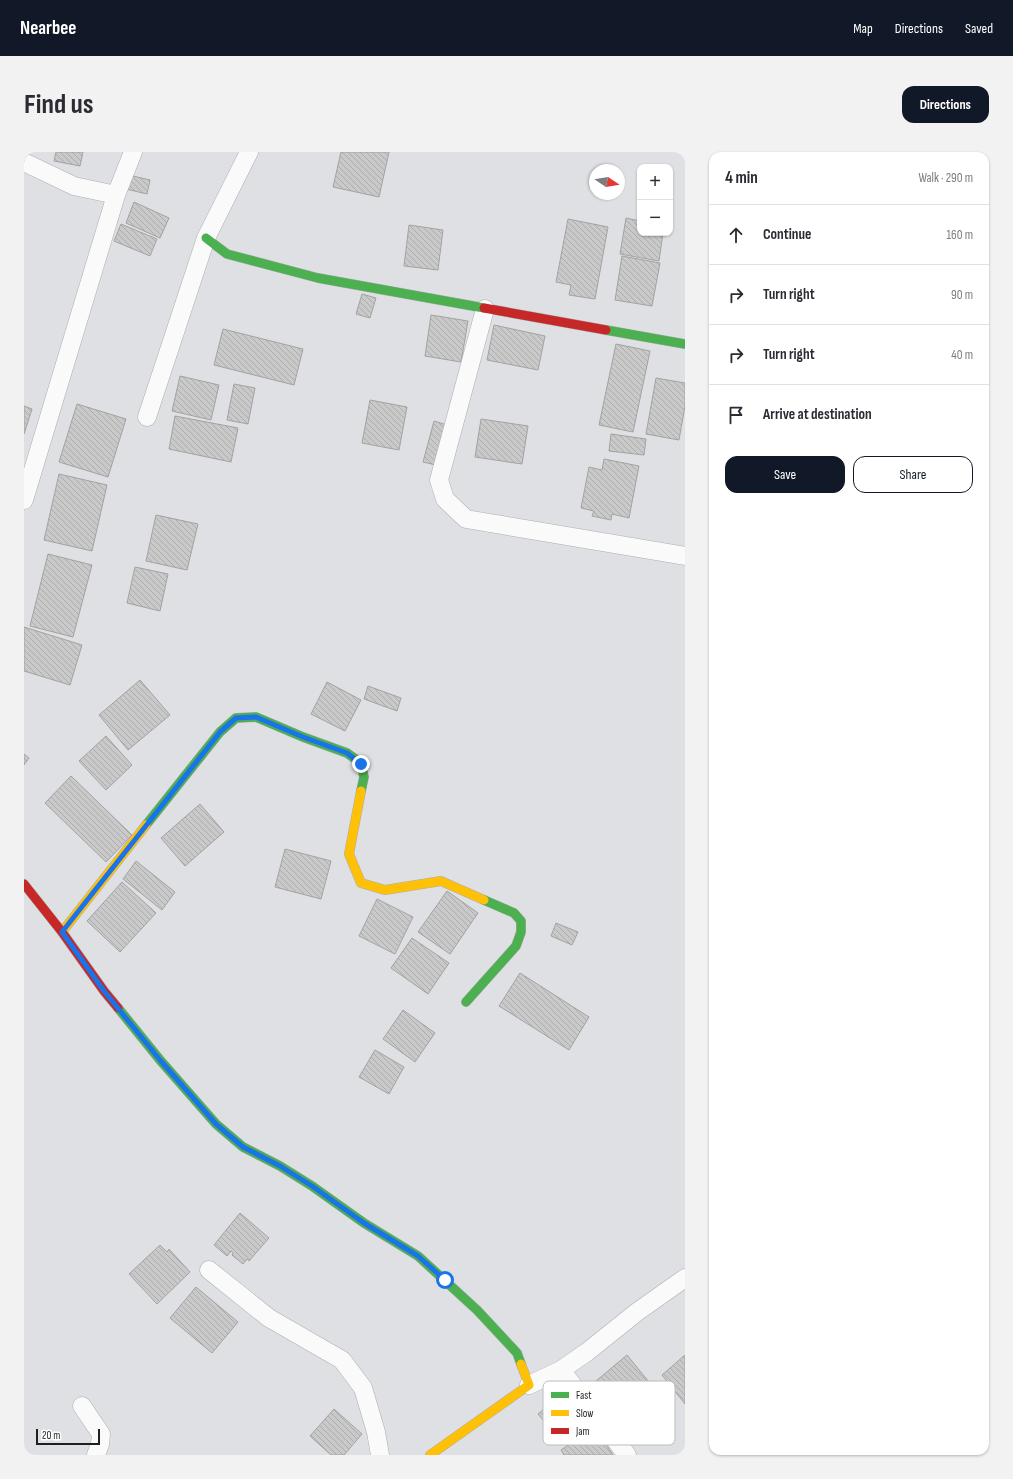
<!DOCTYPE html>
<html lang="en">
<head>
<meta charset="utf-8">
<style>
  body { margin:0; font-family:"Sofia Sans Condensed",sans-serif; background:#f2f2f3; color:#2b2b33 }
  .controls { position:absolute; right:12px; top:12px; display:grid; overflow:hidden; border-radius:8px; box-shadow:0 1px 3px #0004 }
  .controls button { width:36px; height:36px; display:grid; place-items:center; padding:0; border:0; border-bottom:1px solid #e1e1e2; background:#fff; color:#2b2b33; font:20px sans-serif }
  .compass { position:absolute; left:565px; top:12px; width:36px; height:36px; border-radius:50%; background:#fff; box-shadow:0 1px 3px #0004; rotate:102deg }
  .scale { position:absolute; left:12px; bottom:10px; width:64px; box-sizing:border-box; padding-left:4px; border:2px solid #1d1f21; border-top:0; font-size:11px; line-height:14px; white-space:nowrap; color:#1d1f21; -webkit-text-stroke:3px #fff; paint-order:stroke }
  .stop { position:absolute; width:12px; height:12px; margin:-9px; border:3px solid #1a73e8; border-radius:50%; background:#fff }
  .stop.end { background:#1a73e8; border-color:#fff; box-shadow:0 1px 4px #0008 }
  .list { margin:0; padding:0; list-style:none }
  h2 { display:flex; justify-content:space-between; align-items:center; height:52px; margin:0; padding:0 16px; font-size:17px }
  h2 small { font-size:13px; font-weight:400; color:#7c7c81 }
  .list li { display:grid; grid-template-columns:26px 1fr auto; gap:12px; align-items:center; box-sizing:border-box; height:60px; padding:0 16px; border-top:1px solid #e1e1e2 }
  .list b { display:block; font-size:15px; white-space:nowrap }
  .list em { font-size:13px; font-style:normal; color:#7c7c81 }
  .actions { display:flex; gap:8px; padding:12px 16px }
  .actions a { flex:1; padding:9px 0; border:1px solid #111827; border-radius:12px; text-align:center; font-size:14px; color:#111827 }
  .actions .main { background:#111827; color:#fff }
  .icon { flex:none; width:22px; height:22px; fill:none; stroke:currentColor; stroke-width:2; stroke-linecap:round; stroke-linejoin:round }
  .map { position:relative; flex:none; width:661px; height:1303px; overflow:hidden; border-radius:12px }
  header { display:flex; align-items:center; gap:24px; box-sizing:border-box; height:56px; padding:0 20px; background:#111827; color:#fff }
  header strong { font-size:19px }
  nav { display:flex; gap:22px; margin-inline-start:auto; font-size:14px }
  .intro { display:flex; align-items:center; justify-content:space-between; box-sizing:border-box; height:96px; padding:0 24px }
  h1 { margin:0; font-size:28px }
  .button { padding:10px 18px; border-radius:12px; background:#111827; color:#fff; font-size:14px; font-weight:700 }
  main { display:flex; gap:24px; padding:0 24px }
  aside { flex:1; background:#fff; border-radius:12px; box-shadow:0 1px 3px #0004 }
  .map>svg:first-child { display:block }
  .building { fill:url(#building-back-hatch); stroke:#a3a2a3 }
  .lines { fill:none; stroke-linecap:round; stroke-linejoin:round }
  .street-casing { stroke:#acaeb0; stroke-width:19 }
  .fast-casing { stroke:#acaeb0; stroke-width:10 }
  .slow-casing { stroke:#acaeb0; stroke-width:10 }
  .jam-casing { stroke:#acaeb0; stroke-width:10 }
  .street { stroke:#fafafb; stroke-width:18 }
  .fast { stroke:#4caf50; stroke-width:9 }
  .slow { stroke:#ffc107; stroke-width:9 }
  .jam { stroke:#c62828; stroke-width:9 }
  .route { stroke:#1a73e8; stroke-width:5 }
  .key { fill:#fff; stroke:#bbbcbc; stroke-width:1 }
  .key-label { font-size:11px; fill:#1d1f21 }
</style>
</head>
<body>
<header>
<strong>Nearbee</strong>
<nav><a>Map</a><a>Directions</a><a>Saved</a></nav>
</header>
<div class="intro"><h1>Find us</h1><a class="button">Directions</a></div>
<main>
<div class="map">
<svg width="661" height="1303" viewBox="0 0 661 1303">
  <defs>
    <pattern id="building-back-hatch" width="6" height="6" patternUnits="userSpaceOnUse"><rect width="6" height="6" fill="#cac9ca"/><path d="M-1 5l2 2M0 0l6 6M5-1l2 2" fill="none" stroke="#adacad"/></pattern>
  </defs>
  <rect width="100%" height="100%" fill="#dee0e3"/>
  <g class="building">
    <polygon points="32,0 59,0 56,14 30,9"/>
    <polygon points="317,0 365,0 355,45 309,35"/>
    <polygon points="105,23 126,28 123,42 102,37"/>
    <polygon points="110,50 145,66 136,86 102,71"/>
    <polygon points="602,66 616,69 616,81 639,81 635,109 596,102"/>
    <polygon points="544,67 584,75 571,147 545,143 547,133 532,130"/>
    <polygon points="97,72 133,87 126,104 90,89"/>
    <polygon points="385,73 419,78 414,118 380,114"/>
    <polygon points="598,104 636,111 628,154 591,148"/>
    <polygon points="338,142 352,146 346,166 332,162"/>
    <polygon points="407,163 444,169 437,210 401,204"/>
    <polygon points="470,173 521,184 514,218 463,208"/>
    <polygon points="199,177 279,197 270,233 190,213"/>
    <polygon points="592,192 626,199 609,280 575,273"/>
    <polygon points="156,224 195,233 187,268 148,259"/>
    <polygon points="632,226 661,231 661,254 655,288 622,282"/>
    <polygon points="210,232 231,236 224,272 203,268"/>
    <polygon points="346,248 383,255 375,298 338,291"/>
    <polygon points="53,252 102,267 84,325 35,310"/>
    <polygon points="0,254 8,257 0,282"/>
    <polygon points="151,264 214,276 207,310 145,297"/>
    <polygon points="457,267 504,274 498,312 451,305"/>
    <polygon points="410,269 426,274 416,314 399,310"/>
    <polygon points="587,282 622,287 620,303 585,299"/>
    <polygon points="580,307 615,314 605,366 588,362 587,368 568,364 570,359 557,356 565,315 578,318"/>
    <polygon points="35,322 83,333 68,399 20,388"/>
    <polygon points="132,363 174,372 163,418 122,409"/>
    <polygon points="24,402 68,413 49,485 6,474"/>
    <polygon points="111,415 144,422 136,459 103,451"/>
    <polygon points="0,475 58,493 46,533 0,519"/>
    <polygon points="116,528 146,563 104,598 75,563"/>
    <polygon points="303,530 337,548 321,579 287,562"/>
    <polygon points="344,534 377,546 373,559 340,547"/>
    <polygon points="82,584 108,613 82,638 55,609"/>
    <polygon points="0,602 5,606 0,613"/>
    <polygon points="47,624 108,683 82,710 21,651"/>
    <polygon points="176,652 200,680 161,714 137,686"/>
    <polygon points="261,697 307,709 297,747 251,735"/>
    <polygon points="112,709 151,740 138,758 99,727"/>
    <polygon points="98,730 132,761 96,800 63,769"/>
    <polygon points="423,739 454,761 426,802 394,780"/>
    <polygon points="353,747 389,765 371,802 335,784"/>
    <polygon points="532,771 554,780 548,793 527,784"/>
    <polygon points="388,786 425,811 404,842 367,816"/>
    <polygon points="496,821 565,865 545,898 475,854"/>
    <polygon points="379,858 411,881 391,910 359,887"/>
    <polygon points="351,898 380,915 365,942 335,925"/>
    <polygon points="216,1061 245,1086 225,1109 223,1107 219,1112 208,1103 209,1101 207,1099 203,1104 190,1093"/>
    <polygon points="136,1093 143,1100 145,1097 166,1120 133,1152 105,1122"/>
    <polygon points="172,1135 214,1170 188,1201 146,1166"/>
    <polygon points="603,1203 625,1230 593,1256 572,1229"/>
    <polygon points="661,1203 661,1252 638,1223"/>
    <polygon points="540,1240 565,1269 539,1292 514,1262"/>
    <polygon points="310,1257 338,1282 320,1303 307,1303 286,1284"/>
    <polygon points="571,1275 589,1303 540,1303 537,1298"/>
  </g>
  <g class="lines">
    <defs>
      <g id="street">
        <polyline points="0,10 50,34 92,43"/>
        <polyline points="461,157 415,328 421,347 442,367 661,404"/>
        <polyline points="123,265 182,86 225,0"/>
        <polyline points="0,348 92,43 109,0"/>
        <polyline points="185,1118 245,1166 318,1208 339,1236 352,1280 356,1303"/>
        <polyline points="537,1218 603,1303"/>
        <polyline points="505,1233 537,1218 563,1200 613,1160 661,1126"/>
        <polyline points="58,1254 77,1282 76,1292 72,1303"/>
      </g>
      <g id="fast">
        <polyline points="182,86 203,102 294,126 460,156"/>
        <polyline points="582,178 661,192"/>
        <polyline points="122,673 196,580 212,566 232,565 279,585 323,601 337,611 340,625 337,639"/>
        <polyline points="442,850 492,794 497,780 497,769 490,761 460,748"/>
        <polyline points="94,856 136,908 192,972 219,995 256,1014 288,1034 340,1071 394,1104 453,1158 493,1201 497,1212"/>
      </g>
      <g id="slow">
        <polyline points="337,639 325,702 337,731 361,738 417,729 460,748"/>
        <polyline points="38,780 122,673"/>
        <polyline points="406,1303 505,1233 497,1212"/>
      </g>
      <g id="jam">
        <polyline points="460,156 582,178"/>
        <polyline points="0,732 38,780 80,839 94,856"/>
      </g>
    </defs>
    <use href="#street" class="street-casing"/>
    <use href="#fast" class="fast-casing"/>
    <use href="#slow" class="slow-casing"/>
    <use href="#jam" class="jam-casing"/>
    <use href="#street" class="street"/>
    <use href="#fast" class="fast"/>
    <use href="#slow" class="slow"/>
    <use href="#jam" class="jam"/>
  </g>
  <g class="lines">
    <polyline class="route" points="337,612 323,601 279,585 232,565 212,566 196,580 38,780 80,839 136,908 192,972 219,995 256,1014 288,1034 340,1071 394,1104 421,1128"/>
  </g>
  <rect x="519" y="1229" width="132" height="64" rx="6" class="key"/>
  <rect x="527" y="1240" width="18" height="6" fill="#4caf50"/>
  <rect x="527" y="1258" width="18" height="6" fill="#ffc107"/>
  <rect x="527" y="1276" width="18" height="6" fill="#c62828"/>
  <g class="key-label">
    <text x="552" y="1247">Fast</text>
    <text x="552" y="1265">Slow</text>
    <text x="552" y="1283">Jam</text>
  </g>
</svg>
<div class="controls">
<button>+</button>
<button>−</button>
</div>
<svg class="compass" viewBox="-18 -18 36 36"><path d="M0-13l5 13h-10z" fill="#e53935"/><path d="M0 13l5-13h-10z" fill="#7c7c81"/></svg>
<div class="scale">20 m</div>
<div class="stop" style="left:421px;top:1128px"></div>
<div class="stop end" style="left:337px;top:612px"></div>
</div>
<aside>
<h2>4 min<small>Walk · 290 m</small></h2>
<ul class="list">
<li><svg class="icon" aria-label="ahead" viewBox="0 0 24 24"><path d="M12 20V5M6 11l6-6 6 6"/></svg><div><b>Continue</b></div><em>160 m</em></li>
<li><svg class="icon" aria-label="right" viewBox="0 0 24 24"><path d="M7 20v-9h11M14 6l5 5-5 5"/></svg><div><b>Turn right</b></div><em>90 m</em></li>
<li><svg class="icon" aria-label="right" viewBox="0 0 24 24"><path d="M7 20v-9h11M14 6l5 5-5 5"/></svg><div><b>Turn right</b></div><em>40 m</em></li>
<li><svg class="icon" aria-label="arrive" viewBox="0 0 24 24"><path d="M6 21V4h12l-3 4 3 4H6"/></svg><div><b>Arrive at destination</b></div></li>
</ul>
<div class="actions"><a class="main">Save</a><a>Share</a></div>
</aside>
</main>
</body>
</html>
